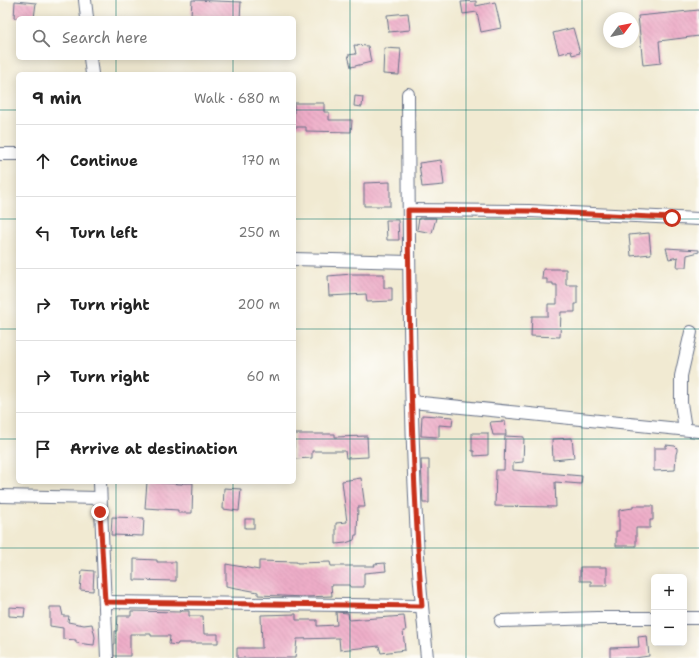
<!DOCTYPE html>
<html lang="en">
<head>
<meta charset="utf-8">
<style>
  body { margin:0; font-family:"Shantell Sans",sans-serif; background:#f2f2f2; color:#222 }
  .controls { position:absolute; right:12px; bottom:12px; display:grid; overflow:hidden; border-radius:6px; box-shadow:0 2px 10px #0003 }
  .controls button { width:36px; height:36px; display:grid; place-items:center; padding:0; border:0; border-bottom:1px solid #e0e0e0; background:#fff; color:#222; font:20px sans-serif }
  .compass { position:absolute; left:603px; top:12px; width:36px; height:36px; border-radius:50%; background:#fff; box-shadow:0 2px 10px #0003; rotate:58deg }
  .stop { position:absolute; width:12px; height:12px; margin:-9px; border:3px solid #c8321e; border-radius:50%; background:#fff }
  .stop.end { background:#c8321e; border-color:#fff; box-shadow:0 1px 4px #0008 }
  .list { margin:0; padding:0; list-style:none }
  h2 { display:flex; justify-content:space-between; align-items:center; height:52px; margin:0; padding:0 16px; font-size:17px }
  h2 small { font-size:13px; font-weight:400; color:#767676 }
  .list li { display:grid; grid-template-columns:26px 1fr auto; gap:12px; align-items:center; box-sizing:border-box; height:72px; padding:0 16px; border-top:1px solid #e0e0e0 }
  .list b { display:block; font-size:15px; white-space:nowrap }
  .list em { font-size:13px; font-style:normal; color:#767676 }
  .icon { flex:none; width:22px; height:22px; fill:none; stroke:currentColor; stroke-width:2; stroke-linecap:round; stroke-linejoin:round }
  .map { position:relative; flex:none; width:699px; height:658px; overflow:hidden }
  .search { position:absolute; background:#fff; box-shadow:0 2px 10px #0003; left:16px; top:16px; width:280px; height:44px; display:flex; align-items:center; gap:10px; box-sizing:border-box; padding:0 14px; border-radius:6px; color:#767676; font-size:15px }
  .panel { position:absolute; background:#fff; box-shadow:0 2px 10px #0003; left:16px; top:72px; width:280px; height:412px; border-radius:6px }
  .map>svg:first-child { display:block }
  .building { fill:url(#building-back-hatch) }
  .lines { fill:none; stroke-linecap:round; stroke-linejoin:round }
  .minor-casing { stroke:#667087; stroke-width:14 }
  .minor { stroke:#fff; stroke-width:12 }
  .route { stroke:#c8321e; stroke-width:5 }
  .grid { fill:none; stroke:#0f766e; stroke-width:1; stroke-opacity:0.55 }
</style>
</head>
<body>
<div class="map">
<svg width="699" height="658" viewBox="0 0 699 658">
  <defs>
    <pattern id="building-back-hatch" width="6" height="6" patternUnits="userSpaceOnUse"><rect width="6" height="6" fill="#eeadc8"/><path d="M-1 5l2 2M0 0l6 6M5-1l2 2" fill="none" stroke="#cc95ae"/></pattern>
  </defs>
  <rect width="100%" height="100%" fill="#fdfcf7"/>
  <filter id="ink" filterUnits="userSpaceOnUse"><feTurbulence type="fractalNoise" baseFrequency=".025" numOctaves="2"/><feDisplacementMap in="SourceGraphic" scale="8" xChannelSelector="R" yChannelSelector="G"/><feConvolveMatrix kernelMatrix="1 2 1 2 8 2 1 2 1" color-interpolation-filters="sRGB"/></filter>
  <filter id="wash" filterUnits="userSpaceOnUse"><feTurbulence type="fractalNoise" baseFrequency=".012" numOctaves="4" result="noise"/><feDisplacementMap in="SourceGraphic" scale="16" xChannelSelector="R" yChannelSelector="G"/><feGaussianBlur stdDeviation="0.9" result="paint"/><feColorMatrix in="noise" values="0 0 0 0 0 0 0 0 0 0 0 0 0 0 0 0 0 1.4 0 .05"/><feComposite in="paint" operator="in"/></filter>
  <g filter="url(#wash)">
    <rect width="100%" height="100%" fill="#f1ead2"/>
    <g id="blocks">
      <g class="building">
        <polygon points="192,0 241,2 240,18 191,15"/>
        <polygon points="15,1 36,3 34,18 14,18"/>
        <polygon points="476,1 476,6 495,2 501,28 481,32 477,12 463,14 461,2"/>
        <polygon points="699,10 699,36 659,41 661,63 643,65 638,16"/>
        <polygon points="408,13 410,30 389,32 387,15"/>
        <polygon points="573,28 580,53 572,55 571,51 559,54 553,33"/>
        <polygon points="354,45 368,46 371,62 351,67 348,55 356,54"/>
        <polygon points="384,48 401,49 399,75 383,74"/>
        <polygon points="355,96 363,97 362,107 354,106"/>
        <polygon points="294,103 324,103 324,112 329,112 329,120 352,120 351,132 306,131 306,127 294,127"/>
        <polygon points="441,160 444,185 422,187 419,163"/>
        <polygon points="390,182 390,206 364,206 364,183"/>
        <polygon points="419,218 436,218 432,233 417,230"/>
        <polygon points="386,220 398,220 399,240 387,240"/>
        <polygon points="649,233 651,254 631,256 629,235"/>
        <polygon points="666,248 699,250 699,252 687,255 686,267 677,267 678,257 669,259"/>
        <polygon points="543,269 566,269 566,285 577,285 577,304 575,304 575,312 561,312 560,337 531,336 532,316 548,316 548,304 557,304 557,285 553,285 553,283 547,283 547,279 542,279"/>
        <polygon points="352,274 384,274 384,288 392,288 392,301 367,302 366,294 329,296 328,276"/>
        <polygon points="422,415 453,417 452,426 439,425 439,437 421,436"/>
        <polygon points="505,421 506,435 493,435 490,422"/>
        <polygon points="472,433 488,433 488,455 474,456 474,451 472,451"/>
        <polygon points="294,434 335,434 335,437 367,436 368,457 346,458 345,451 312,451 312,458 294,459"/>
        <polygon points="505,436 524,437 523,462 513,463 513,470 582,476 581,484 555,482 556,507 495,506 496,470 504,470"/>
        <polygon points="572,438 574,458 553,460 552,439"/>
        <polygon points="666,445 675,446 677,448 677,451 676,454 675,470 654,471 654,448 666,448"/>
        <polygon points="421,460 429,460 429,503 423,503"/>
        <polygon points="361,478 365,507 358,507 357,535 355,535 354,540 346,543 336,544 336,523 347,522 342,481"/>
        <polygon points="147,482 182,484 183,483 193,483 192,513 178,513 178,510 145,508"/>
        <polygon points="224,488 241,489 239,511 223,509"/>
        <polygon points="633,506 653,506 653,520 650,520 650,528 636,528 636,546 616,546 616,531 619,531 619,510 633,508"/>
        <polygon points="112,517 144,518 143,536 111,535"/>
        <rect x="245" y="519" width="9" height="9"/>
        <polygon points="134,559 157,560 157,562 176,562 176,581 134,580"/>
        <polygon points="259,561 297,562 297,563 330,562 331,566 375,566 374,564 385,563 386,571 364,573 364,587 350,587 350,585 331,585 332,596 305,597 258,595 258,592 226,586 226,564 259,570"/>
        <polygon points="580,567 607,567 607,586 591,586 591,581 580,581"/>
        <polygon points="82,570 94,571 93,591 80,590"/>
        <polygon points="9,607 25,608 24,617 9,616"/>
        <polygon points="50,607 61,607 63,616 69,616 68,622 84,625 92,624 95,637 94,645 76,643 76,640 63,639 63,628 50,626"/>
        <polygon points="131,611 181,612 181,611 189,611 189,616 203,616 204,634 218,634 218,643 178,643 177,645 169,644 170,636 151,636 151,634 130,634 130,656 114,656 114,644 115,644 115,631 117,631 118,616 131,616"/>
        <polygon points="336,612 348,613 349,620 404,616 406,631 403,631 405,650 381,653 379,646 340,650 339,638 297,639 295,658 237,658 237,648 262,648 261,615 296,614 296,620 317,620 317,626 337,625"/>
        <polygon points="647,636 649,656 635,658 610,658 610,648 639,647 638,637"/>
      </g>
    </g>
  </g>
  <g filter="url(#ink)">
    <use href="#blocks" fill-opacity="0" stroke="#667087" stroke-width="1"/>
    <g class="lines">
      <defs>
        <g id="minor">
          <polyline points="85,0 87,18"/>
          <polyline points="90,58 92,74"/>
          <path d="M408 94C409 248 409 402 418 556 420 590 424 624 427 658"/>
          <polyline points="0,154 18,154"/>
          <polyline points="409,210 529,211 699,219"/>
          <polyline points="294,259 409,262"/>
          <polyline points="412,402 699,431"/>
          <polyline points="685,429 681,403 681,376 691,332"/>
          <polyline points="100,482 107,658"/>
          <polyline points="0,496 100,498"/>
          <polyline points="105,602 422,606"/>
          <polyline points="684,618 699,618"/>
          <polyline points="501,621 597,618 654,618"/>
        </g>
      </defs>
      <use href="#minor" class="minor-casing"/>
      <use href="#minor" class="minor"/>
    </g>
  </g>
  <g class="lines" filter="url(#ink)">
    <path class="route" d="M100 512 105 602 422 606C412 475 409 342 408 210L529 211 672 218"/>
  </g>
  <path class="grid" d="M116 0V18M233 0V18M350 0V658M466 0V658M582 0V658M116 58V74M233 58V74M0 110H18M294 110H699M0 219H18M294 219H699M0 329H18M294 329H699M0 439H18M294 439H699M116 482V658M233 482V658M0 548H699"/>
</svg>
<div class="controls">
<button>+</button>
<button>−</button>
</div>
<svg class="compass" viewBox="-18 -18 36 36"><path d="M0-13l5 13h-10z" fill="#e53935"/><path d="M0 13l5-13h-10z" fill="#767676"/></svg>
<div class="stop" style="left:672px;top:218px"></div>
<div class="stop end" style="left:100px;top:512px"></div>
<div class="search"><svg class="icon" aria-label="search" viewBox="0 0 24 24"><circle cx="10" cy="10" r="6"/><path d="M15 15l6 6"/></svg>Search here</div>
<section class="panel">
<h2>9 min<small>Walk · 680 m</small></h2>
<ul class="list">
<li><svg class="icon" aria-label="ahead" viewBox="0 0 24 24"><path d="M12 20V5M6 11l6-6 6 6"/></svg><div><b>Continue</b></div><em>170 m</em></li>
<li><svg class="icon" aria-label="left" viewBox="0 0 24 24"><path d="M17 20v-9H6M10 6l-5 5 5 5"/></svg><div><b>Turn left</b></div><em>250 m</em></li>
<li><svg class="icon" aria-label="right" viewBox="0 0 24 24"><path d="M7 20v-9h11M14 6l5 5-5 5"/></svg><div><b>Turn right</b></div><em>200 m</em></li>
<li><svg class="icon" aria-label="right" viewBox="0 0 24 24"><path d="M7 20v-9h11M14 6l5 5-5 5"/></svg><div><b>Turn right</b></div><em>60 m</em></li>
<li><svg class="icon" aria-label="arrive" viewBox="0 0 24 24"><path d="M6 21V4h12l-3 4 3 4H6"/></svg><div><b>Arrive at destination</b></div></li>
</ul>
</section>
</div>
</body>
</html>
